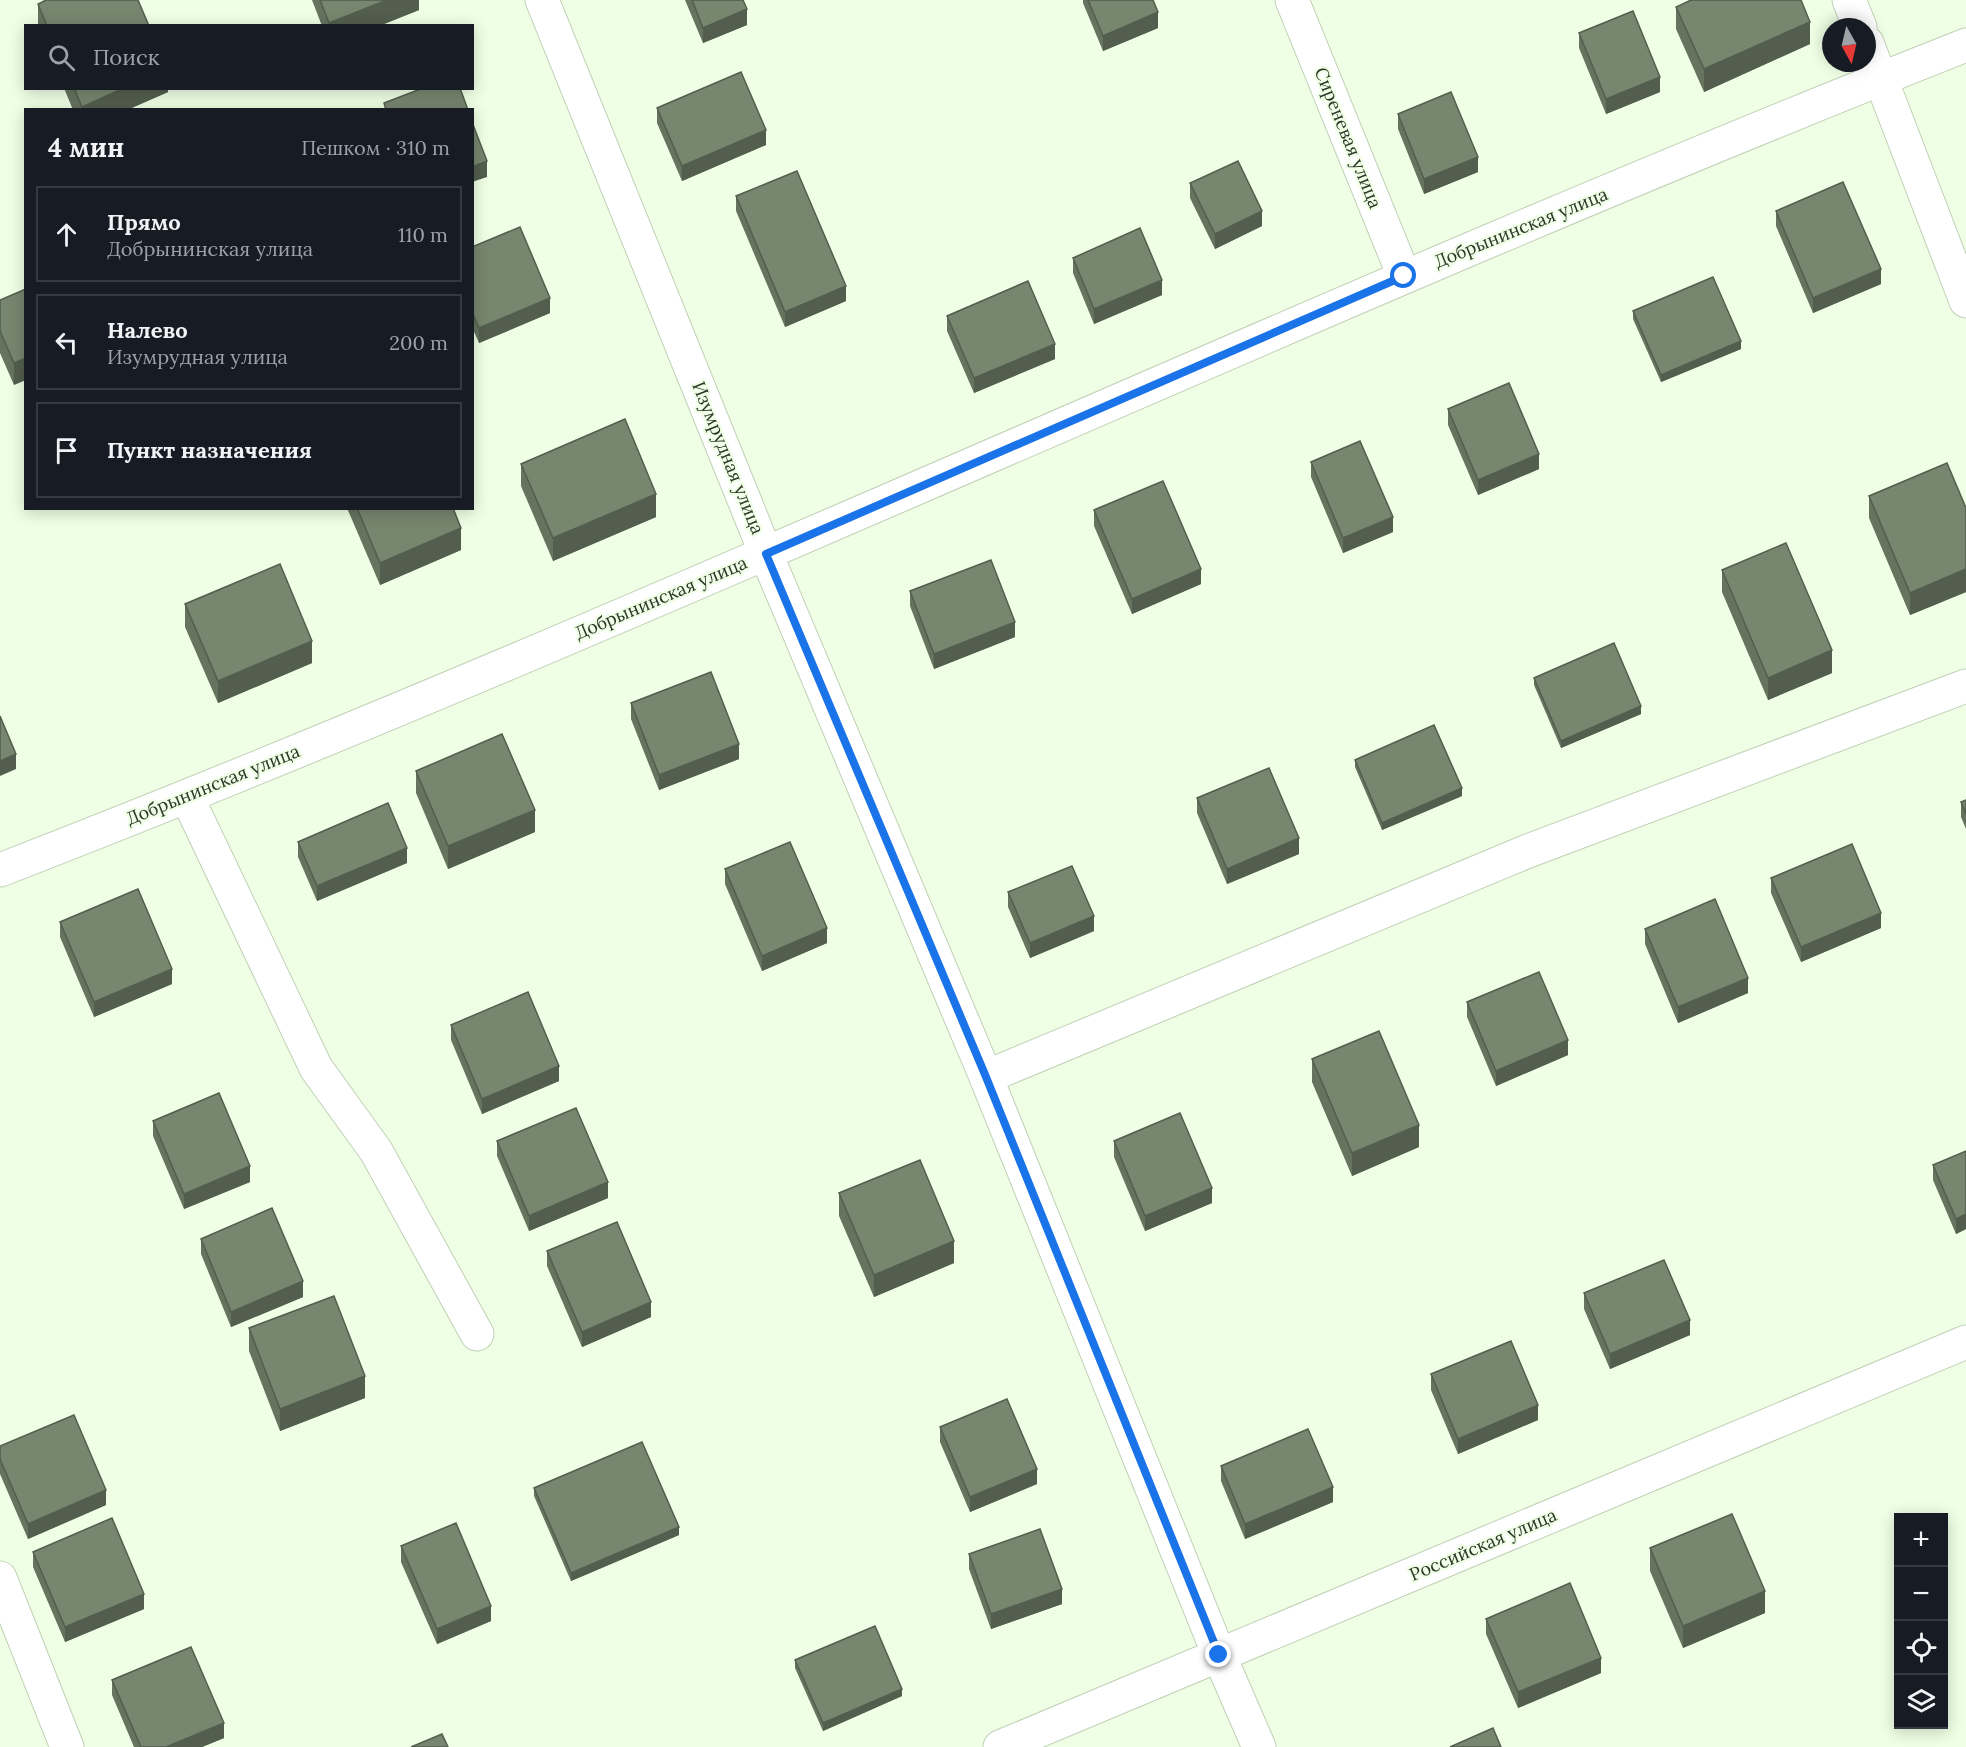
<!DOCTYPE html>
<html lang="ru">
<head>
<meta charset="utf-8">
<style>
  body { margin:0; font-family:Lora,serif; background:#242831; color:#f1f3f6 }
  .controls { position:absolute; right:18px; bottom:18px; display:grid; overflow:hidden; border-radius:0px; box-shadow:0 3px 15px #0003 }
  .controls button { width:54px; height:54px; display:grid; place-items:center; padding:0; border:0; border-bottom:2px solid #363941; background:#171b24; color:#f1f3f6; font:30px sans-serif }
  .compass { position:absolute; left:1822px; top:18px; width:54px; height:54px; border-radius:50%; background:#171b24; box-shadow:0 3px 15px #0003; rotate:172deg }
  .stop { position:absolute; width:18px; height:18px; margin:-14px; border:4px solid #1a73e8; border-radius:50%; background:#fff }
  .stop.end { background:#1a73e8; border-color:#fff; box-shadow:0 2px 6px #0008 }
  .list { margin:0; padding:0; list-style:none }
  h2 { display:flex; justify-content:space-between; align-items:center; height:78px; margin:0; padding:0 24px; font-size:26px }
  h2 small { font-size:20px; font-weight:400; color:#9ea1a6 }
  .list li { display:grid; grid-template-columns:39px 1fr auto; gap:18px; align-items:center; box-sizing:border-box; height:96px; margin:0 12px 12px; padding:0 12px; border:2px solid #363941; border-radius:0px }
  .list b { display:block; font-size:22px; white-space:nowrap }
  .list p { margin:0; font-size:20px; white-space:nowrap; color:#9ea1a6 }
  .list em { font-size:20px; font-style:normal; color:#9ea1a6 }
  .icon { flex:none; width:33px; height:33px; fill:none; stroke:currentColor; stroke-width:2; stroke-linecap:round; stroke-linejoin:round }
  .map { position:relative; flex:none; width:1966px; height:1747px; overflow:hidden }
  .search { position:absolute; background:#171b24; box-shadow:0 3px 15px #0003; left:24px; top:24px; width:450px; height:66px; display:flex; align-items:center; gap:15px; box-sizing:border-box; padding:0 21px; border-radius:0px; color:#9ea1a6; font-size:22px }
  .panel { position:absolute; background:#171b24; box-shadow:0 3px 15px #0003; left:24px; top:108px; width:450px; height:402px; border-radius:0px }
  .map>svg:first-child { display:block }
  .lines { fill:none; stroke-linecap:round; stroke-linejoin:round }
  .minor-casing { stroke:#c0d0b7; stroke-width:35 }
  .minor { stroke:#fff; stroke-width:33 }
  .wall { fill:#66735f }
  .shaded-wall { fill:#535e4e }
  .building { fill:#77866f; stroke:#535e4e; stroke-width:1.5 }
  .route { stroke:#1a73e8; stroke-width:8 }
  .labels { text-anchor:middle; stroke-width:4.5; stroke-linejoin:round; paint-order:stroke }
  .street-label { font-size:18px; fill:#2e352b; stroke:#eeffe5 }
</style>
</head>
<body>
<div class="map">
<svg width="1966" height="1747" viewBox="0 0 1966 1747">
  <rect width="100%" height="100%" fill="#eeffe5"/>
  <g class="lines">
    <defs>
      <g id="minor">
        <polyline points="542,0 766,554 986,1077 1219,1655 1259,1747"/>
        <polyline points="1292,0 1404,276"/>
        <polyline points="1849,0 1860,27"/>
        <polyline points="1867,43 1966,301"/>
        <polyline points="187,797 316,1068 376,1151 477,1334"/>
        <path d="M0 870C663 613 1305 306 1966 45"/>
        <polyline points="986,1077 1528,851 1966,686"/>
        <polyline points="0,1578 67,1747"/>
        <polyline points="1000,1747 1966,1342"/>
      </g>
    </defs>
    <use href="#minor" class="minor-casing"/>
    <use href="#minor" class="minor"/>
  </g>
  <g class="wall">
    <polygon points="312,0 419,0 419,10 379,26 322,26"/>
    <polygon points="685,0 743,0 747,25 703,43"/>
    <polygon points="1083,0 1153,0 1158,28 1103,51 1083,3"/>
    <polygon points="38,4 149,26 38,26"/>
    <polygon points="1676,7 1810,44 1704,92 1676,29"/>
    <polygon points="1579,33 1660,92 1606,114 1579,48"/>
    <polygon points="64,88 168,88 168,92 127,110 73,110"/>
    <polygon points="657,108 766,145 682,181 657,123"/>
    <polygon points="1398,114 1478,172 1424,194 1398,129"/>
    <polygon points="1190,183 1262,226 1215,249 1190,198"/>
    <polygon points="736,196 846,301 785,327 736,211"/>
    <polygon points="1776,211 1881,284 1813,313 1776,226"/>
    <polygon points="472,247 550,313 479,343 472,327"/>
    <polygon points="1073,258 1162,295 1094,324 1073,273"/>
    <polygon points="26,289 14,385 0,353 0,300"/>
    <polygon points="1633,311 1741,349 1661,382 1633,319"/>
    <polygon points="947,316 1055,359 974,393 947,331"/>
    <polygon points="1448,409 1539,469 1478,495 1448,425"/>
    <polygon points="1311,462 1393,532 1343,553 1311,477"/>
    <polygon points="521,464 656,517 553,561 521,486"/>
    <polygon points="1869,496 1966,508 1966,592 1910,615 1869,518"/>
    <polygon points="347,508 453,508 461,550 380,585"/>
    <polygon points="1094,510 1201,584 1132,614 1094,526"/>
    <polygon points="1722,570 1832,673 1768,700 1722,592"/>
    <polygon points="910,591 1015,637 934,669 910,606"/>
    <polygon points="185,604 312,663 218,703 185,627"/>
    <polygon points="1534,678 1641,714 1561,748 1534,685"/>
    <polygon points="631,703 739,759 659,790 631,719"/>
    <polygon points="1355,760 1462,796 1382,830 1355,767"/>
    <polygon points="416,771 535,832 448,869 416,793"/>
    <polygon points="1197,798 1299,854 1227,884 1197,813"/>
    <polygon points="1966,800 1966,829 1961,817 1961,802"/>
    <polygon points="298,842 407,863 317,901 298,857"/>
    <polygon points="725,869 827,943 762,971 725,884"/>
    <polygon points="1771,878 1881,928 1801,962 1771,893"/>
    <polygon points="1008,892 1094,931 1030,958 1008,907"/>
    <polygon points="60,922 172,984 94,1017 60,937"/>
    <polygon points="1645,929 1748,993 1678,1023 1645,944"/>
    <polygon points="1467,1002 1568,1055 1496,1086 1467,1017"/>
    <polygon points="451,1025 559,1081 482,1114 451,1040"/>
    <polygon points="1312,1059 1419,1147 1352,1176 1312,1082"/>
    <polygon points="153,1121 250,1182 184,1209 153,1136"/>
    <polygon points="497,1141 608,1198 529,1231 497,1156"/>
    <polygon points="1114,1141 1212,1203 1145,1231 1114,1157"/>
    <polygon points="1966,1151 1966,1229 1956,1234 1933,1180 1933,1165"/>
    <polygon points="839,1193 954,1263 874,1297 839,1216"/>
    <polygon points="201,1239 303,1297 231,1327 201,1254"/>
    <polygon points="547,1251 651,1317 582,1347 547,1266"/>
    <polygon points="1584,1293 1690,1335 1610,1369 1584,1309"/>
    <polygon points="249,1328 365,1398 280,1431 249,1351"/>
    <polygon points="1431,1374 1538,1420 1458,1454 1431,1390"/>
    <polygon points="940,1427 1037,1484 970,1512 940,1442"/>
    <polygon points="0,1446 106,1505 28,1539 0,1474"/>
    <polygon points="1221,1466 1333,1502 1245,1539 1221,1481"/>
    <polygon points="534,1488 679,1535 571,1581 534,1496"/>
    <polygon points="401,1546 491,1621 437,1644 401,1562"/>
    <polygon points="1650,1548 1765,1613 1683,1648 1650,1571"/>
    <polygon points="33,1552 144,1609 65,1642 33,1567"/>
    <polygon points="969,1554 1062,1604 991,1629 969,1569"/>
    <polygon points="1486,1619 1601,1673 1518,1708 1486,1634"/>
    <polygon points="795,1660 902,1696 823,1731 795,1668"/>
    <polygon points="112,1680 224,1738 202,1747 134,1747 112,1695"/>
  </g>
  <g class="shaded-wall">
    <polygon points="387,0 419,0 419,10 379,26 329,26 329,23"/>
    <polygon points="747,9 747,25 703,43 703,28"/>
    <polygon points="1158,12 1158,28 1103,51 1103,36"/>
    <polygon points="1810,22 1810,44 1704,92 1704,69"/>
    <polygon points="1660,77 1660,92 1606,114 1606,99"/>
    <polygon points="124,88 168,88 168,92 127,110 82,110 82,107"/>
    <polygon points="766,130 766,145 682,181 682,166"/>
    <polygon points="1478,157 1478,172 1424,194 1424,179"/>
    <polygon points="487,161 487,177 472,182 472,167"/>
    <polygon points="1262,211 1262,226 1215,249 1215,234"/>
    <polygon points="1881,269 1881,284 1813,313 1813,298"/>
    <polygon points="1162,280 1162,295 1094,324 1094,309"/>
    <polygon points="846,286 846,301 785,327 785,312"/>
    <polygon points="550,298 550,313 479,343 479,328"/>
    <polygon points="1741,341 1741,349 1661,382 1661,375"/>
    <polygon points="1055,344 1055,359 974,393 974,378"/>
    <polygon points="26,358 26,380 14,385 14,363"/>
    <polygon points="1539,454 1539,469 1478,495 1478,480"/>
    <polygon points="656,494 656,517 553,561 553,538"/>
    <polygon points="1393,517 1393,532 1343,553 1343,538"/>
    <polygon points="461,528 461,550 380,585 380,563"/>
    <polygon points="1201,569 1201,584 1132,614 1132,599"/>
    <polygon points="1966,569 1966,592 1910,615 1910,593"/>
    <polygon points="1015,622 1015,637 934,669 934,654"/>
    <polygon points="312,641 312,663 218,703 218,681"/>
    <polygon points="1832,650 1832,673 1768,700 1768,678"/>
    <polygon points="1641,706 1641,714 1561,748 1561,741"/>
    <polygon points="739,744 739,759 659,790 659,775"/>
    <polygon points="16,754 16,769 0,776 0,761"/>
    <polygon points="1462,788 1462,796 1382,830 1382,823"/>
    <polygon points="535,810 535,832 448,869 448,846"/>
    <polygon points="1299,838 1299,854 1227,884 1227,869"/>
    <polygon points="407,848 407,863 317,901 317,886"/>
    <polygon points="1881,913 1881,928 1801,962 1801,947"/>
    <polygon points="1094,916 1094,931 1030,958 1030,943"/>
    <polygon points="827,928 827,943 762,971 762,956"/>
    <polygon points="172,969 172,984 94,1017 94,1002"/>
    <polygon points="1748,978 1748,993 1678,1023 1678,1007"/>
    <polygon points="1568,1040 1568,1055 1496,1086 1496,1071"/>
    <polygon points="559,1066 559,1081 482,1114 482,1099"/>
    <polygon points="1419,1125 1419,1147 1352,1176 1352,1153"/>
    <polygon points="250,1166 250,1182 184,1209 184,1194"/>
    <polygon points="608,1182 608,1198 529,1231 529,1216"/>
    <polygon points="1212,1188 1212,1203 1145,1231 1145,1216"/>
    <polygon points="1966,1214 1966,1229 1956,1234 1956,1219"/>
    <polygon points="954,1241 954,1263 874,1297 874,1275"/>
    <polygon points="303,1281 303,1297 231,1327 231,1312"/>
    <polygon points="651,1302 651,1317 582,1347 582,1332"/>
    <polygon points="1690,1320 1690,1335 1610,1369 1610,1354"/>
    <polygon points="365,1376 365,1398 280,1431 280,1409"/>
    <polygon points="1538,1405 1538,1420 1458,1454 1458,1439"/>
    <polygon points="1037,1469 1037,1484 970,1512 970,1497"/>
    <polygon points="1333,1487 1333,1502 1245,1539 1245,1524"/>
    <polygon points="106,1490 106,1505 28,1539 28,1524"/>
    <polygon points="679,1527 679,1535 571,1581 571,1573"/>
    <polygon points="1062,1589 1062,1604 991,1629 991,1614"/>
    <polygon points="1765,1591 1765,1613 1683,1648 1683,1626"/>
    <polygon points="144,1594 144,1609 65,1642 65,1627"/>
    <polygon points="491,1606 491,1621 437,1644 437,1629"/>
    <polygon points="1601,1658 1601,1673 1518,1708 1518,1692"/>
    <polygon points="902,1689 902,1696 823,1731 823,1723"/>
    <polygon points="224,1723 224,1738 202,1747 166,1747"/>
  </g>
  <g class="building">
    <polygon points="46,0 138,0 149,26 47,26 38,4"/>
    <polygon points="320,0 387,0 329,23"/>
    <polygon points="692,0 743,0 747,9 703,28"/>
    <polygon points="1088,0 1153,0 1158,12 1103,36"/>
    <polygon points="1691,0 1801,0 1810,22 1704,69 1676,7"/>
    <polygon points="1633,11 1660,77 1606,99 1579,33"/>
    <polygon points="741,72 766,130 682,166 657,108"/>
    <polygon points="74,88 124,88 82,107"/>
    <polygon points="423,88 460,88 468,110 386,110 384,103"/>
    <polygon points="1451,92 1478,157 1424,179 1398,114"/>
    <polygon points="472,122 487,161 472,167"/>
    <polygon points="1238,161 1262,211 1215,234 1190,183"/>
    <polygon points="797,171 846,286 785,312 736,196"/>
    <polygon points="1843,182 1881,269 1813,298 1776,211"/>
    <polygon points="520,227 550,298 479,328 472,312 472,247"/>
    <polygon points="1140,228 1162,280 1094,309 1073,258"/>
    <polygon points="1713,277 1741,341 1661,375 1633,311"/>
    <polygon points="1028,281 1055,344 974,378 947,316"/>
    <polygon points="26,289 26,358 14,363 0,331 0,300"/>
    <polygon points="1509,383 1539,454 1478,480 1448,409"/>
    <polygon points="625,419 656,494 553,538 521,464"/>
    <polygon points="1360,441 1393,517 1343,538 1311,462"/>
    <polygon points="1947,463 1966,508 1966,569 1910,593 1869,496"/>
    <polygon points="1163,481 1201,569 1132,599 1094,510"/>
    <polygon points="357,508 453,508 461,528 380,563"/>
    <polygon points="1786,543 1832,650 1768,678 1722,570"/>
    <polygon points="991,560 1015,622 934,654 910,591"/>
    <polygon points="280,564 312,641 218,681 185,604"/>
    <polygon points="1614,643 1641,706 1561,741 1534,678"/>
    <polygon points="711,672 739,744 659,775 631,703"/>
    <polygon points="0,716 16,754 0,761"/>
    <polygon points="1434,725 1462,788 1382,823 1355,760"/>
    <polygon points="502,734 535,810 448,846 416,771"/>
    <polygon points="1269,768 1299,838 1227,869 1197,798"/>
    <polygon points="1966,800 1966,814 1961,802"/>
    <polygon points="388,803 407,848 317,886 298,842"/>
    <polygon points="790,842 827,928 762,956 725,869"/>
    <polygon points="1852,844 1881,913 1801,947 1771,878"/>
    <polygon points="1072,866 1094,916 1030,943 1008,892"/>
    <polygon points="138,889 172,969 94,1002 60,922"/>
    <polygon points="1715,899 1748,978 1678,1007 1645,929"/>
    <polygon points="1539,972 1568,1040 1496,1071 1467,1002"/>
    <polygon points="528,992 559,1066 482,1099 451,1025"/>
    <polygon points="1379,1031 1419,1125 1352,1153 1312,1059"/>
    <polygon points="219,1093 250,1166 184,1194 153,1121"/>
    <polygon points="576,1108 608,1182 529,1216 497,1141"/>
    <polygon points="1180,1113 1212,1188 1145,1216 1114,1141"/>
    <polygon points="1966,1151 1966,1214 1956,1219 1933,1165"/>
    <polygon points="920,1160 954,1241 874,1275 839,1193"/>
    <polygon points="272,1208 303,1281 231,1312 201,1239"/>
    <polygon points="617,1222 651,1302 582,1332 547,1251"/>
    <polygon points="1664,1260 1690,1320 1610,1354 1584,1293"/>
    <polygon points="334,1296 365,1376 280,1409 249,1328"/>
    <polygon points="1511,1341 1538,1405 1458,1439 1431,1374"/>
    <polygon points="1007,1399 1037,1469 970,1497 940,1427"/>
    <polygon points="74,1415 106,1490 28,1524 0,1459 0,1446"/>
    <polygon points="1308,1429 1333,1487 1245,1524 1221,1466"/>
    <polygon points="642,1442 679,1527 571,1573 534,1488"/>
    <polygon points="1732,1514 1765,1591 1683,1626 1650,1548"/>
    <polygon points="112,1518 144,1594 65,1627 33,1552"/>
    <polygon points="456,1523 491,1606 437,1629 401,1546"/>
    <polygon points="1040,1529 1062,1589 991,1614 969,1554"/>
    <polygon points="1570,1583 1601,1658 1518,1692 1486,1619"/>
    <polygon points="875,1626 902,1689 823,1723 795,1660"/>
    <polygon points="191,1647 224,1723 166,1747 141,1747 112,1680"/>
    <polygon points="1493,1728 1501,1747 1450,1747"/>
    <polygon points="442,1734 448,1747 411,1747"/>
  </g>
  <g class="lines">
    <polyline class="route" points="1219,1655 986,1077 766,554 1404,276"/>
  </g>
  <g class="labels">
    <g class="street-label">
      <text transform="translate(1348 138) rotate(68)" y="6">Сиреневая улица</text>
      <text transform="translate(1521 228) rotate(-22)" y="6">Добрынинская улица</text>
      <text transform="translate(728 458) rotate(68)" y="6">Изумрудная улица</text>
      <text transform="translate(661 598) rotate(-23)" y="6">Добрынинская улица</text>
      <text transform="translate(213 785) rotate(-22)" y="6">Добрынинская улица</text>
      <text transform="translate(1483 1545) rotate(-23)" y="6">Российская улица</text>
    </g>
  </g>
</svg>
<div class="controls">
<button>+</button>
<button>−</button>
<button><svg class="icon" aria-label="locate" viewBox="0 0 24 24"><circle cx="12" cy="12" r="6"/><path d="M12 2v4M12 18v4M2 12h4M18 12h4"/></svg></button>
<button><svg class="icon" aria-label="layers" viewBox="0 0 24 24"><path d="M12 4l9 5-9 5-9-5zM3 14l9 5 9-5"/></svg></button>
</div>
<svg class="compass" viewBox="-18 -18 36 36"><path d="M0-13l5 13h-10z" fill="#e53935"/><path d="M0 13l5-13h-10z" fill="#9ea1a6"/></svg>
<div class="stop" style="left:1404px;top:276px"></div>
<div class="stop end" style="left:1219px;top:1655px"></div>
<div class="search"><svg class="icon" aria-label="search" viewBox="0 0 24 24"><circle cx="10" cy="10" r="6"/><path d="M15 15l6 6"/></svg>Поиск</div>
<section class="panel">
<h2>4 мин<small>Пешком · 310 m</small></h2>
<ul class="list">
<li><svg class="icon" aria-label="ahead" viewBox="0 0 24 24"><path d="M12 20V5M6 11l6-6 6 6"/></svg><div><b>Прямо</b><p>Добрынинская улица</p></div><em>110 m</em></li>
<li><svg class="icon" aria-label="left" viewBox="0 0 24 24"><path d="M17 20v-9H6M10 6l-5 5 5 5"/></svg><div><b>Налево</b><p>Изумрудная улица</p></div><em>200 m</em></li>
<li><svg class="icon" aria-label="arrive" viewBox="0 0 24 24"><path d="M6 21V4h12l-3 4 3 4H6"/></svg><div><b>Пункт назначения</b></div></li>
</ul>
</section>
</div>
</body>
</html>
